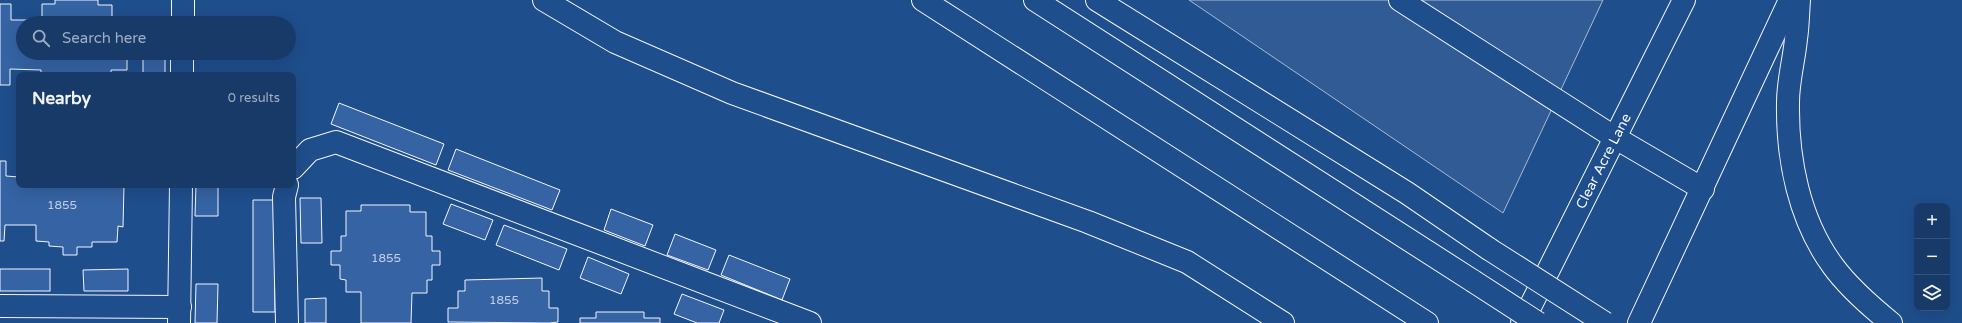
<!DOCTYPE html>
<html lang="en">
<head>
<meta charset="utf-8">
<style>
  body { margin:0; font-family:"Varela Round",sans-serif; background:#20416f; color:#f1f3f6 }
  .controls { position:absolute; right:12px; bottom:12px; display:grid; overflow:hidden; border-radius:8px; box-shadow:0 4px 16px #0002 }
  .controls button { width:36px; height:36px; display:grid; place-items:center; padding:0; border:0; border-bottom:1px solid #36547d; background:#173a69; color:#f1f3f6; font:20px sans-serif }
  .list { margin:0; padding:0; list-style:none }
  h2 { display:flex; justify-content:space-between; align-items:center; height:52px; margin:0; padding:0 16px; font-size:17px }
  h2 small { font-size:13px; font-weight:400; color:#9eadc0 }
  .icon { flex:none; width:22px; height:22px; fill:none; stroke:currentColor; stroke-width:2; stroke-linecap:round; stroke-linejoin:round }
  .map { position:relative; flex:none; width:1962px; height:323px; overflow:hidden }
  .search { position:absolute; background:#173a69; box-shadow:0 4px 16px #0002; left:16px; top:16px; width:280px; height:44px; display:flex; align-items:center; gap:10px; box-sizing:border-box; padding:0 14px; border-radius:22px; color:#9eadc0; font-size:15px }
  .panel { position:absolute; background:#173a69; box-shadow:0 4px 16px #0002; left:16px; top:72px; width:280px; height:116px; border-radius:8px }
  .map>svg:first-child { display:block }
  .green { fill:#305b95; stroke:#a8bbd7 }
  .building { fill:#3563a3; stroke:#f2f6ff }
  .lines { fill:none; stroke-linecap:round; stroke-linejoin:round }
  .minor-casing { stroke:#f2f6ff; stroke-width:24 }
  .primary-casing { stroke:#f2f6ff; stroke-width:24 }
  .motorway-casing { stroke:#f2f6ff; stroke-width:24 }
  .minor { stroke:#1f4e8c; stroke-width:22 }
  .primary { stroke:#1f4e8c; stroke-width:22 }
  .motorway { stroke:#1f4e8c; stroke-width:22 }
  .motorway-bridge-casing { stroke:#f2f6ff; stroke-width:24; stroke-linecap:butt }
  .motorway-bridge { stroke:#1f4e8c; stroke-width:22 }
  .labels { text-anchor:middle; stroke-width:3; stroke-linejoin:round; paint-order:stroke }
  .number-label { font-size:12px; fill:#c3d1e8 }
  .street-label { font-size:14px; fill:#f2f6ff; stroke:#1f4e8c }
</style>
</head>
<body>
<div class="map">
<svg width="1962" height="323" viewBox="0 0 1962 323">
  <rect width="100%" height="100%" fill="#1f4e8c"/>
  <polygon class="green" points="1189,0 1603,0 1503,213"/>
  <g class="building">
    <polygon points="55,0 98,0 98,5 112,5 112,20 127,20 127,23 23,23 23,53 127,53 127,70 111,70 111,75 41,75 41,70 10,69 10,85 0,85 0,4 11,4 11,20 42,20 42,4 55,4"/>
    <rect x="143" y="53" width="22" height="22"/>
    <polygon points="339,103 444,144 436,165 331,124"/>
    <polygon points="456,149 560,190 552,210 448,170"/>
    <polygon points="0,161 6,161 6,176 19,177 19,185 124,185 123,227 118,226 117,242 92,242 92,247 77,247 77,255 63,255 63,247 49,246 49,242 36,241 36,225 5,225 4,241 0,241"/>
    <polygon points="196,185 218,185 218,216 195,216"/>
    <polygon points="300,198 321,198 322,243 301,243"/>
    <polygon points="253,200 274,200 275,312 253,312"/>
    <polygon points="451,204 493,220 485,240 443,224"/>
    <polygon points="361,205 410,205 410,212 426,212 426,236 432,236 432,251 440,251 440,265 432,265 432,280 427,280 427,293 412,293 411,323 361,323 361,292 346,292 346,280 340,279 340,265 331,265 331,251 341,251 341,236 346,236 346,211 361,211"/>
    <polygon points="611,209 653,225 645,246 604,230"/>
    <polygon points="504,225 567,249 559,270 496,245"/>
    <polygon points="675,234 716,250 708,270 667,255"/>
    <polygon points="729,255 790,279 782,300 721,275"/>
    <polygon points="588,257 629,274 621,294 580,278"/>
    <rect x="0" y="269" width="50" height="22"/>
    <polygon points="128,269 128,291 84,291 83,270"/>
    <polygon points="542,278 542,291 549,291 549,308 558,308 558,322 549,323 448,322 448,308 458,308 458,291 465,291 465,280"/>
    <polygon points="196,284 218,284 217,323 195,323"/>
    <polygon points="682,294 724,310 719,323 697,323 674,314"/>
    <polygon points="326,298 326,323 305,323 305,299"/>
    <polygon points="596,312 644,312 644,318 660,318 660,323 580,323 580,318 596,318"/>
  </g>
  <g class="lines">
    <defs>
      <g id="minor">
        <polyline points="183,23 183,0"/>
        <polyline points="182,75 182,53"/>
        <polyline points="293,168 310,150 336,142 810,323"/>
        <polyline points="0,306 180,307"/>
        <polyline points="179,323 181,185"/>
        <polyline points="287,323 284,197 287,185"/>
      </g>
      <g id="primary">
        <polyline points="1522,323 1684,0"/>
        <polyline points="1639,323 1790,0"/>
      </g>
      <g id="motorway">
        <polyline points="544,0 615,42 732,93 1088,222 1187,262 1283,323"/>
        <polyline points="923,0 1427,323"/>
        <polyline points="1035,0 1473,281"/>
        <polyline points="1097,0 1407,193 1489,249"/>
        <polyline points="1400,0 1614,137 1703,189"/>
        <path d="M1799 0C1798 13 1798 26 1796 39 1794 60 1788 81 1788 102 1787 159 1799 220 1833 266 1849 288 1870 306 1891 323"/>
      </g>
    </defs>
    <use href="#minor" class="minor-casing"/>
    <use href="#primary" class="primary-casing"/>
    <use href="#motorway" class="motorway-casing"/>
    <use href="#minor" class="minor"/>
    <use href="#primary" class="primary"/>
    <use href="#motorway" class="motorway"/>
    <defs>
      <g id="motorway-bridge">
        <polyline points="1489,249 1605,323"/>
        <polyline points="1473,281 1538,323"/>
      </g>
    </defs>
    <use href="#motorway-bridge" class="motorway-bridge-casing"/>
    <use href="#motorway-bridge" class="motorway-bridge"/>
  </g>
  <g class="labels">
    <g class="number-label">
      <text x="62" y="209">1855</text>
      <text x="386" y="262">1855</text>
      <text x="504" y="304">1855</text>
    </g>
    <g class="street-label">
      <text transform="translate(1603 161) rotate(-63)" y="5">Clear Acre Lane</text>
    </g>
  </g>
</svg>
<div class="controls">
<button>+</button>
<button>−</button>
<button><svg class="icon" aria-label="layers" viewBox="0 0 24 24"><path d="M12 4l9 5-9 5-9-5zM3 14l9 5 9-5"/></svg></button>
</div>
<div class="search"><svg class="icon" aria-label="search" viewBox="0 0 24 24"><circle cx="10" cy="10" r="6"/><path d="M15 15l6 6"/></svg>Search here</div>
<section class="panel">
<h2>Nearby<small>0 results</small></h2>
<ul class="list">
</ul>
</section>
</div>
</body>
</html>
